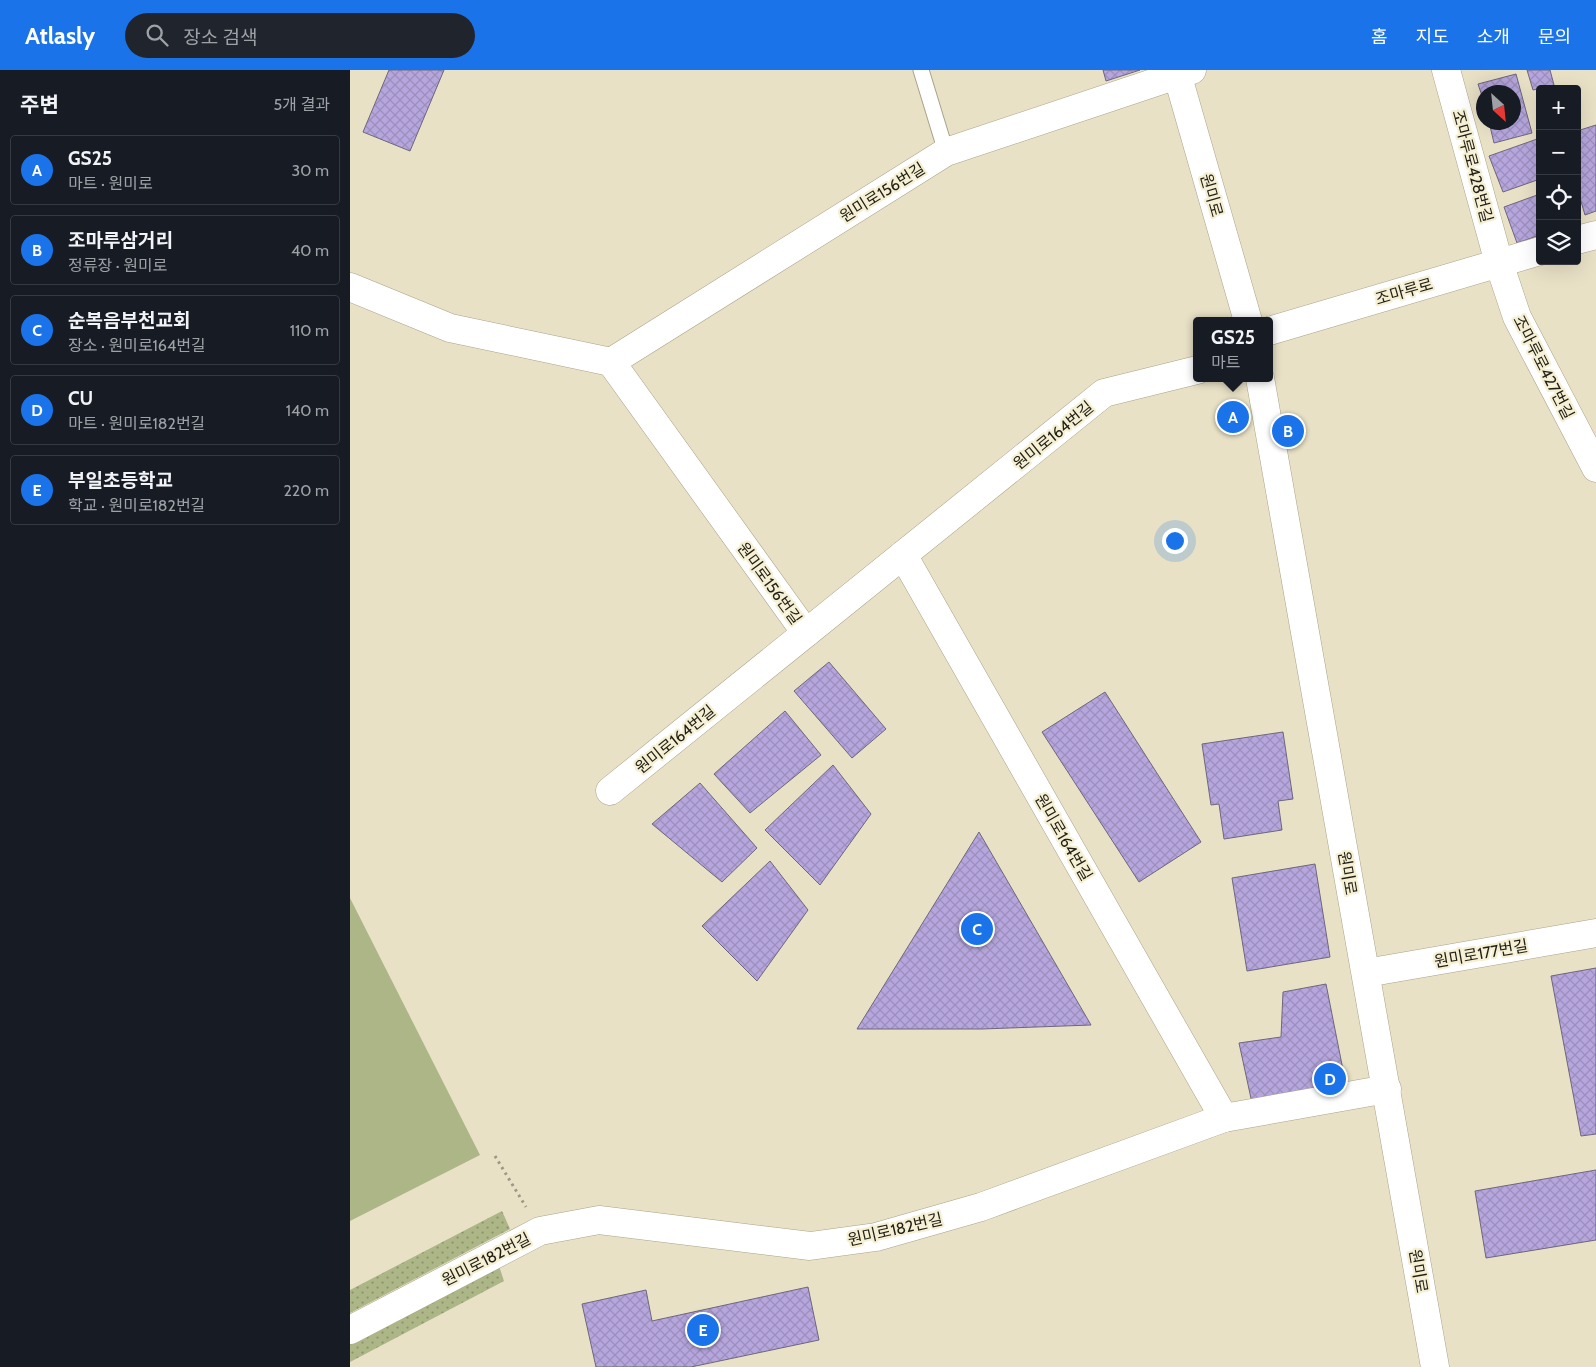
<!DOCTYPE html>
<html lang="ko">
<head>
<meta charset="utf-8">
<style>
  body { margin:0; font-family:Cabin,"Noto Sans KR",sans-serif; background:#20242c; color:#f1f3f6 }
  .controls { position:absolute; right:15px; top:15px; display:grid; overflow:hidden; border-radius:5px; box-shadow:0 5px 20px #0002 }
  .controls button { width:45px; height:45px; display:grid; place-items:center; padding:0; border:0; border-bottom:1px solid #363941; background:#171b24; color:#f1f3f6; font:25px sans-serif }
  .compass { position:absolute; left:1126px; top:15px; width:45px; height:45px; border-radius:50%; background:#171b24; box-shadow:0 5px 20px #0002; rotate:153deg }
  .you { position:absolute; left:824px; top:470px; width:18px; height:18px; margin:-12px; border:4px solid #fff; border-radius:50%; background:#1a73e8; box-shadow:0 0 0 8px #1a73e833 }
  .badge { display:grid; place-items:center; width:32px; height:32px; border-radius:50%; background:#1a73e8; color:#fff; font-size:16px; font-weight:700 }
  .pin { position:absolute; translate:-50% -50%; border:2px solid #fff; box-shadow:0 1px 5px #0006 }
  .popup { position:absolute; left:843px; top:247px; width:80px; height:65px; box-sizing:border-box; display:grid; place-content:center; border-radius:5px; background:#171b24; filter:drop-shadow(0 1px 4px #0005); font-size:16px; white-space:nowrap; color:#9ea1a6 }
  .popup b { font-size:19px; color:#f1f3f6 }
  .popup::after { content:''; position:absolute; left:50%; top:100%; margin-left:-10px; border:10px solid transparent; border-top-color:#171b24 }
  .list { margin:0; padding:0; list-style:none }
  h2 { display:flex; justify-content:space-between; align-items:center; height:65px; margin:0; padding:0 20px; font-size:21px }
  h2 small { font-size:16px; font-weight:400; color:#9ea1a6 }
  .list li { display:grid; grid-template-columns:32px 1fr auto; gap:15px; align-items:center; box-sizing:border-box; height:70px; margin:0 10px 10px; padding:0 10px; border:1px solid #363941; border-radius:5px }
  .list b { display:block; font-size:19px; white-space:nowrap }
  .list p { margin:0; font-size:16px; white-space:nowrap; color:#9ea1a6 }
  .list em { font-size:16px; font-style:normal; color:#9ea1a6 }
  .icon { flex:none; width:28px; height:28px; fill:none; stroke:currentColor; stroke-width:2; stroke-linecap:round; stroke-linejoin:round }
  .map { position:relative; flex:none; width:1246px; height:1297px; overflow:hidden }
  header { display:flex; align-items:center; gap:30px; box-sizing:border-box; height:70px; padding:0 25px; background:#1a73e8; color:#fff }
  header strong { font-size:24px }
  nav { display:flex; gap:28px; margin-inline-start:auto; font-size:18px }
  .search { width:350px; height:45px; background:#20242c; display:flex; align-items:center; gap:12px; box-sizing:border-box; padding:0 18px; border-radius:28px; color:#9ea1a6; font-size:19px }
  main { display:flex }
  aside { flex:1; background:#171b24 }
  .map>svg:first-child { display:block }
  .grass { fill:url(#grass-dots) }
  .pitch { fill:#acb686 }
  .building { fill:url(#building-cross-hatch); stroke:#6d667d }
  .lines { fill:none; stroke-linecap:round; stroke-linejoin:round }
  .service-casing { stroke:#a9a389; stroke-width:17 }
  .minor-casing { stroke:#a9a389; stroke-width:29 }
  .tertiary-casing { stroke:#a9a389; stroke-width:29 }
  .path { stroke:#9d9884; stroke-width:3; stroke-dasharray:2.5 4; stroke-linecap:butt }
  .service { stroke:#fff; stroke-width:15 }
  .minor { stroke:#fff; stroke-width:28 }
  .tertiary { stroke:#fff; stroke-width:28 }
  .labels { text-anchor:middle; stroke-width:4.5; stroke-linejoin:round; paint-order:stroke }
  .street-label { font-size:16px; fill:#211f15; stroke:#f5efd3 }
</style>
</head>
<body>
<header>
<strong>Atlasly</strong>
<div class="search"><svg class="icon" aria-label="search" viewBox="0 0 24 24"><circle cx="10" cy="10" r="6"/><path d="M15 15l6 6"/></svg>장소 검색</div>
<nav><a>홈</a><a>지도</a><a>소개</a><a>문의</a></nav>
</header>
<main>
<aside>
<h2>주변<small>5개 결과</small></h2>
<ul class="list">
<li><span class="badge">A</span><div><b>GS25</b><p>마트 · 원미로</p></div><em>30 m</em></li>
<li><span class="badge">B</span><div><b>조마루삼거리</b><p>정류장 · 원미로</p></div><em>40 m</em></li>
<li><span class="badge">C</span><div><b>순복음부천교회</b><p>장소 · 원미로164번길</p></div><em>110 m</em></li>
<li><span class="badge">D</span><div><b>CU</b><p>마트 · 원미로182번길</p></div><em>140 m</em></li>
<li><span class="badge">E</span><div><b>부일초등학교</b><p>학교 · 원미로182번길</p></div><em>220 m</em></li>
</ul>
</aside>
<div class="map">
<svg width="1246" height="1297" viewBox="0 0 1246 1297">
  <defs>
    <pattern id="grass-dots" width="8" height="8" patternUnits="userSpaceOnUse" patternTransform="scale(1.25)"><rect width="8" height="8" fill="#acb686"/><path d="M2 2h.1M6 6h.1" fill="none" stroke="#8c936c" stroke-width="1.8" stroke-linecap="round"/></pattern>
    <pattern id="building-cross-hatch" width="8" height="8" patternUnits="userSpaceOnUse" patternTransform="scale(1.25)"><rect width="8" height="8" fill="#b6a6dd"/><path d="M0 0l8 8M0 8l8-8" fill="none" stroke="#9c8ebd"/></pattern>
  </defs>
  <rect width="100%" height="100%" fill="#e8e1c6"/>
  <g class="grass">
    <polygon points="152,1141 160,1159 0,1243 0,1220"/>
    <polygon points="149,1196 154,1211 0,1292 0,1274"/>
  </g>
  <polygon class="pitch" points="0,828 130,1085 0,1151"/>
  <g class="building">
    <polygon points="39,0 94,0 60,81 13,62"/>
    <polygon points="753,0 790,0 756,11"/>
    <polygon points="1177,0 1200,0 1204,15 1183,20"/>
    <polygon points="1166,4 1182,63 1144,73 1139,52 1164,52 1164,22 1134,22 1134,32 1128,14"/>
    <polygon points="1246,55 1246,141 1235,145 1227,118 1227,61"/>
    <polygon points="1190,68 1190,109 1153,122 1139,86"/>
    <polygon points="1190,124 1190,165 1167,173 1154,137"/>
    <polygon points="479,592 536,659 502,688 444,621"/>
    <polygon points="755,622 851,772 789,812 692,662"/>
    <polygon points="435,641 471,685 400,743 364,704"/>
    <polygon points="933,662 943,729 928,731 932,760 874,769 869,734 861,735 852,674"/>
    <polygon points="483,695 521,744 470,815 415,760"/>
    <polygon points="350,713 407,778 372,812 302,754"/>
    <polygon points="629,762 741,955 632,959 507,959"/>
    <polygon points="420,791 458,840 407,911 352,856"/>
    <polygon points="965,794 980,887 897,901 882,808"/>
    <polygon points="1246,898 1246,1064 1231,1066 1201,906"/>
    <polygon points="976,914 996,1015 902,1033 889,973 931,967 933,922"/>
    <polygon points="1246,1100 1246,1170 1136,1188 1125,1121"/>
    <polygon points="458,1217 469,1270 341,1297 246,1297 232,1234 296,1220 302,1251"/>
  </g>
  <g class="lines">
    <defs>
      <polyline id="service" points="571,0 596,82"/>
      <g id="minor">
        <polyline points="1096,0 1149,193 1167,247 1246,398"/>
        <polyline points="0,217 100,258 261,292 596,82 842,0"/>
        <polyline points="261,292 456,563"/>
        <polyline points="553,485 874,1048"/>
        <polyline points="260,721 754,323 847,300"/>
        <polyline points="1016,903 1246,863"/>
        <polyline points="0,1260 190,1161 249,1150 460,1176 526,1167 631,1137 874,1048 1037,1019"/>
      </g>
      <g id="tertiary">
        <polyline points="826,0 898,251"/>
        <polyline points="1227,170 1246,165"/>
        <polyline points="919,261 1190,181"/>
        <polyline points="910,308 1085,1297"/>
      </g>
    </defs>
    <use href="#service" class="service-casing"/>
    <use href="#minor" class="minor-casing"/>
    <use href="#tertiary" class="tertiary-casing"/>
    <polyline class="path" points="145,1086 176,1137"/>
    <use href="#service" class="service"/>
    <use href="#minor" class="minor"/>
    <use href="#tertiary" class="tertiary"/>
  </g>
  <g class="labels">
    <g class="street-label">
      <text transform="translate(1123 96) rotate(75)" y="6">조마루로428번길</text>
      <text transform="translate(532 122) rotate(-32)" y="6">원미로156번길</text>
      <text transform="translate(862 125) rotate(74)" y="6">원미로</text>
      <text transform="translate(1054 221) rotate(-16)" y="6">조마루로</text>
      <text transform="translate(1194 297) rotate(63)" y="6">조마루로427번길</text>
      <text transform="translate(703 365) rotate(-39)" y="6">원미로164번길</text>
      <text transform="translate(420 513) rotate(54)" y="6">원미로156번길</text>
      <text transform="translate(325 669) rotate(-39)" y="6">원미로164번길</text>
      <text transform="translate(714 767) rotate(60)" y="6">원미로164번길</text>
      <text transform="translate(998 803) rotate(80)" y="6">원미로</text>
      <text transform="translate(1131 883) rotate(-10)" y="6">원미로177번길</text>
      <text transform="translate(545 1159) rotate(-13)" y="6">원미로182번길</text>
      <text transform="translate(136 1189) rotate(-27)" y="6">원미로182번길</text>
      <text transform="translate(1069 1201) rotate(80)" y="6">원미로</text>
    </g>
  </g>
</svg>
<div class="controls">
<button>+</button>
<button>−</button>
<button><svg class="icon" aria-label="locate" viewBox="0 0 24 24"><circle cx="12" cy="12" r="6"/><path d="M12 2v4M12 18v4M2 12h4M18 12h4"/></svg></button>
<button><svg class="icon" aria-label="layers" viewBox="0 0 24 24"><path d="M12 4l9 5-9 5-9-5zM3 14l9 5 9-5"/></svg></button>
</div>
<svg class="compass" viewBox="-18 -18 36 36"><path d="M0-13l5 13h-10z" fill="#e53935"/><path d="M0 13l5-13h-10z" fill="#9ea1a6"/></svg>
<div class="you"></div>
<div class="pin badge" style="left:883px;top:347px">A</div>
<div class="popup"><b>GS25</b>마트</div>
<div class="pin badge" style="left:938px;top:361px">B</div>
<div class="pin badge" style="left:627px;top:859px">C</div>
<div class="pin badge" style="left:980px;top:1009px">D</div>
<div class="pin badge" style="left:353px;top:1260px">E</div>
</div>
</main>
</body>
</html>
